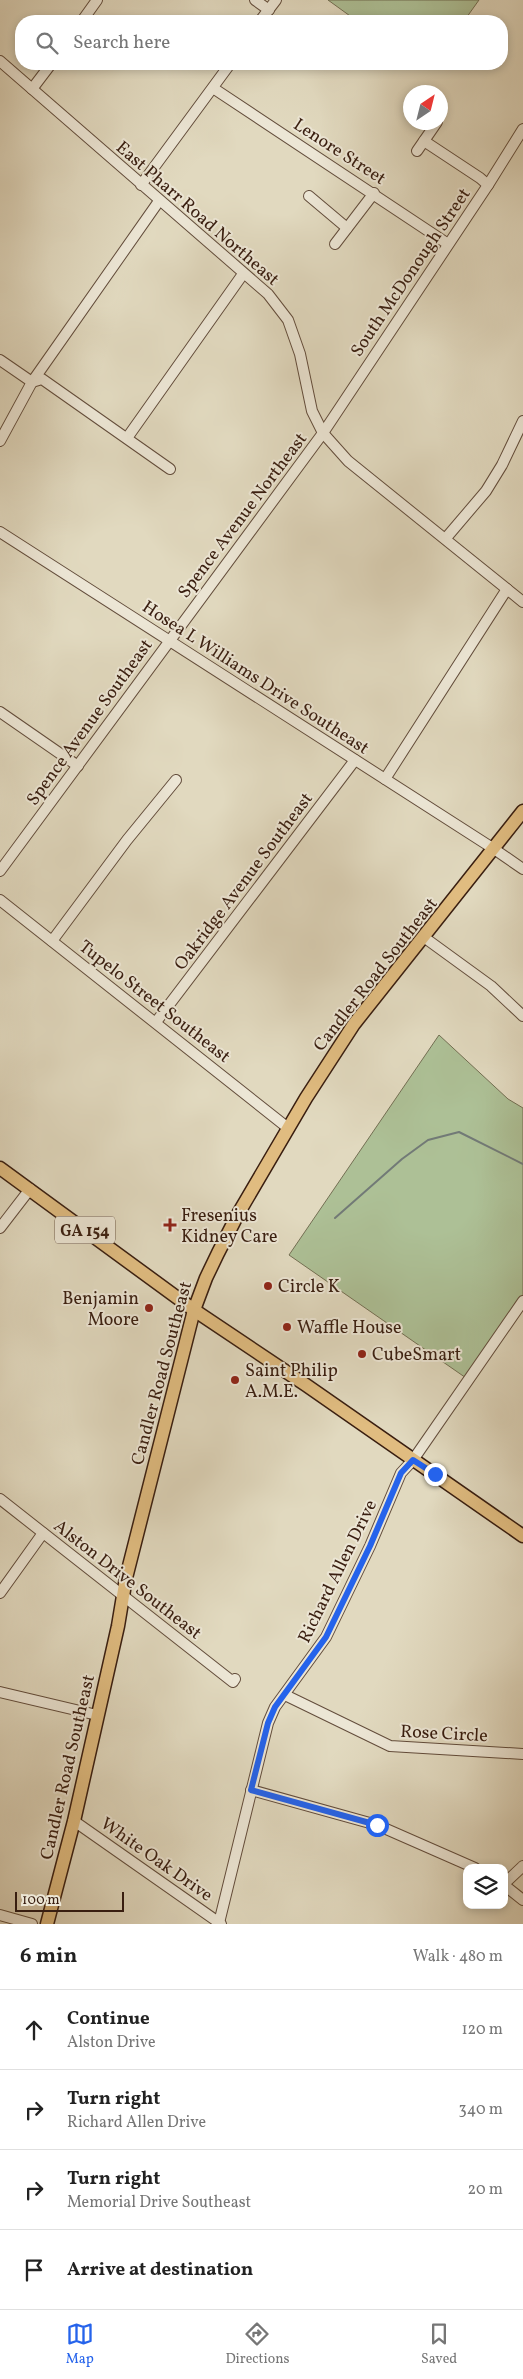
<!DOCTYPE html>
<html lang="en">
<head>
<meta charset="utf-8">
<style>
  body { margin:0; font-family:Vollkorn,serif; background:#f2f2f2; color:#222 }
  .controls { position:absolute; right:15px; bottom:15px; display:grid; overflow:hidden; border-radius:10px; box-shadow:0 2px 8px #0003 }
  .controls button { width:45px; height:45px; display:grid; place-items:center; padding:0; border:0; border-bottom:1px solid #e0e0e0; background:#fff; color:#222; font:25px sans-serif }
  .compass { position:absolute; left:403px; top:85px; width:45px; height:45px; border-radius:50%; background:#fff; box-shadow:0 2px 8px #0003; rotate:35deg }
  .scale { position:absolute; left:15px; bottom:12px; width:109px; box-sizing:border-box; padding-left:5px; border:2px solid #391e10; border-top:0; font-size:14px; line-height:18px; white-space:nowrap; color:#391e10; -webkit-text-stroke:4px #ece6d5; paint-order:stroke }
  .stop { position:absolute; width:15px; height:15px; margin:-11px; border:4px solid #2563eb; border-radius:50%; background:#fff }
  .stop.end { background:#2563eb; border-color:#fff; box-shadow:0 1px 5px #0008 }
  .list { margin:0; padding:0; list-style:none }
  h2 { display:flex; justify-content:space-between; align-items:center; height:65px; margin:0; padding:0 20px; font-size:21px }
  h2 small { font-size:16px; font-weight:400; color:#767676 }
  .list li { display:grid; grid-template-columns:32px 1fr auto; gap:15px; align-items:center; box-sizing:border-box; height:80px; padding:0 20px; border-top:1px solid #e0e0e0 }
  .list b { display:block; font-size:19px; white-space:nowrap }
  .list p { margin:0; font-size:16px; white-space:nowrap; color:#767676 }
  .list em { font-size:16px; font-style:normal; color:#767676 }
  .icon { flex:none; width:28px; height:28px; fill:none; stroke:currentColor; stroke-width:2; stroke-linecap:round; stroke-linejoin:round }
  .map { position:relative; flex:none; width:523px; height:1924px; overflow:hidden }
  .search { position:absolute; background:#fff; box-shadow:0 2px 8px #0003; left:15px; right:15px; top:15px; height:55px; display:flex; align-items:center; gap:12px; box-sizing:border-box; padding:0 18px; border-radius:20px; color:#767676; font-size:19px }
  .sheet { height:385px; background:#fff }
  nav { display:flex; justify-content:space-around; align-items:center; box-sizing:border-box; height:70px; border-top:1px solid #e0e0e0; background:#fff; font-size:14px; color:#767676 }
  nav a { display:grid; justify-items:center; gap:2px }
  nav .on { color:#2563eb }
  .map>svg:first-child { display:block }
  .green { fill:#adc096; stroke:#736f53 }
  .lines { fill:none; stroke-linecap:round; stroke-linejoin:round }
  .stream { stroke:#727a77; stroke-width:2 }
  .minor-casing { stroke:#634d3c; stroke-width:12 }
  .major-casing { stroke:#391e10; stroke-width:15 }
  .minor { stroke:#ece6d5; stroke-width:10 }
  .major { stroke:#e0bc80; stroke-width:12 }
  .route { stroke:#2563eb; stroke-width:6 }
  .poi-dot { fill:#8f2418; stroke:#ece6d5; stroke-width:2 }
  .labels { text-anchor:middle; stroke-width:4; stroke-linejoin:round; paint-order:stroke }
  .shield { fill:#ece6d5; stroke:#6f5a4b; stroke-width:1 }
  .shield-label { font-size:16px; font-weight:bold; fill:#391e10 }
  .street-label { font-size:18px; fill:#391e10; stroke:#ece6d5 }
  .poi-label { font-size:18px; fill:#391e10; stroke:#ece6d5; text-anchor:start }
</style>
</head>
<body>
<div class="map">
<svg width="523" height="1924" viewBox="0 0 523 1924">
  <rect width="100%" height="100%" fill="#e1d9bf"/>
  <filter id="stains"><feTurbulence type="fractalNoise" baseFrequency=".004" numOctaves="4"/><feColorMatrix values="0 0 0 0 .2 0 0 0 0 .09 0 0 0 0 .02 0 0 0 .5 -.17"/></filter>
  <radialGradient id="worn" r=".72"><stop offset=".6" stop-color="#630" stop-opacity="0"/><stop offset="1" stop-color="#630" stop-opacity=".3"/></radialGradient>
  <g class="green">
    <polygon points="328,0 479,0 464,21 357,21"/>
    <polygon points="439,1035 508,1099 523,1108 523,1302 469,1380 289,1255"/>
  </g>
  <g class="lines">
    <polyline class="stream" points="335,1218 402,1159 428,1140 459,1132 523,1164"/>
    <defs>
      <g id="minor">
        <polyline points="255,0 269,10"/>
        <polyline points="82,21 97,0"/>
        <polyline points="260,21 276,0"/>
        <polyline points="0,61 268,294 288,320 300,354 312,411 323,433 348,461 523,602"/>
        <polyline points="213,88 448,244"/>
        <polyline points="32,89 51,64"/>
        <polyline points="424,141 480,178 488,185"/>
        <polyline points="417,151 437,122"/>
        <polyline points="141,185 230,64"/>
        <polyline points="309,196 347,228"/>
        <polyline points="335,244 374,193"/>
        <polyline points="0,360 32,382 42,379 170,469"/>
        <polyline points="127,438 243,274"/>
        <polyline points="0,441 32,382 159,201"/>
        <polyline points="0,532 494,849 523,869"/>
        <polyline points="446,538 486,491 502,465 523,421"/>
        <polyline points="0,712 78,766"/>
        <polyline points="385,779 507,589"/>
        <polyline points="0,871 323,433 488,185 523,129"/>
        <polyline points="0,900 288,1128"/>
        <polyline points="425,938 491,986 523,1016"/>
        <polyline points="52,941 127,840 176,780"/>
        <polyline points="156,1022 355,760"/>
        <polyline points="0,1228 30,1189"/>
        <polyline points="0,1499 233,1682 235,1679"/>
        <polyline points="0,1593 43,1533"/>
        <polyline points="0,1692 97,1715"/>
        <polyline points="285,1695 390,1746 523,1754"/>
        <polyline points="251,1790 377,1825 475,1868"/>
        <polyline points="74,1821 221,1924"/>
        <polyline points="504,1884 523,1866"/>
        <polyline points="504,1885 523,1900"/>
        <polyline points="0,1915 32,1924"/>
        <polyline points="219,1923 268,1723 275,1707 326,1637 370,1546 401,1473 413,1460 523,1301"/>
      </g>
      <g id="major">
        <polyline points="0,1168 194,1310 306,1385 523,1536"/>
        <polyline points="47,1924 74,1821 118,1626 126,1578 194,1310 206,1278 218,1253 238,1214 306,1098 354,1024 523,811"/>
      </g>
    </defs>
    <use href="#minor" class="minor-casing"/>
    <use href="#major" class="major-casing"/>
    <use href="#minor" class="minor"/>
    <use href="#major" class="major"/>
  </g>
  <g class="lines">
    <polyline class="route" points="377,1825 251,1790 268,1723 275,1707 326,1637 370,1546 401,1473 413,1460 435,1474"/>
  </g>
  <g class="poi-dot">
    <path d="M167.5 1217.5h5v5h5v5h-5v5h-5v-5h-5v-5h5z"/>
    <circle cx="268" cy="1286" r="5"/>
    <circle cx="149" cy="1308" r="5"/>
    <circle cx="287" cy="1327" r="5"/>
    <circle cx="362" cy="1354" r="5"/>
    <circle cx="235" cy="1380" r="5"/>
  </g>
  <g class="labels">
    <rect class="shield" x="55" y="1216.5" width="60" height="27" rx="4"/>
    <g class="shield-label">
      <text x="85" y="1236">GA 154</text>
    </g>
    <g class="street-label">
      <text transform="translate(340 151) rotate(33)" y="6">Lenore Street</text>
      <text transform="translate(198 213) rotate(41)" y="6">East Pharr Road Northeast</text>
      <text transform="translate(410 272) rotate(-56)" y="6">South McDonough Street</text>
      <text transform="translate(242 515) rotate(-53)" y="6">Spence Avenue Northeast</text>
      <text transform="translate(256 677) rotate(33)" y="6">Hosea L Williams Drive Southeast</text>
      <text transform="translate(89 722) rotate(-54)" y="6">Spence Avenue Southeast</text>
      <text transform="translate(243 881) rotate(-53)" y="6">Oakridge Avenue Southeast</text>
      <text transform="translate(375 974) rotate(-52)" y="6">Candler Road Southeast</text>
      <text transform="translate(155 1001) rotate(38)" y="6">Tupelo Street Southeast</text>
      <text transform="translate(161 1373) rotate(-75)" y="6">Candler Road Southeast</text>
      <text transform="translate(337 1571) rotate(-64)" y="6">Richard Allen Drive</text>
      <text transform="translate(128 1579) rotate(38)" y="6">Alston Drive Southeast</text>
      <text transform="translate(444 1733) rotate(3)" y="6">Rose Circle</text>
      <text transform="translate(67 1767) rotate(-77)" y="6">Candler Road Southeast</text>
      <text transform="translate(157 1859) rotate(35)" y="6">White Oak Drive</text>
    </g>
    <g class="poi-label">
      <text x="181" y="1221">Fresenius<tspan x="181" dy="21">Kidney Care</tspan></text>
      <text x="278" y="1292">Circle K</text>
      <text x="139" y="1304" text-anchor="end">Benjamin<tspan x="139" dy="21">Moore</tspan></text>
      <text x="297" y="1333">Waffle House</text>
      <text x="372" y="1360">CubeSmart</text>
      <text x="245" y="1376">Saint Philip<tspan x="245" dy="21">A.M.E.</tspan></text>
    </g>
  </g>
  <rect width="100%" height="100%" filter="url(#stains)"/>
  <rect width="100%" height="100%" fill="url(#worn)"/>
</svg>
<div class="controls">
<button><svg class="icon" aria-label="layers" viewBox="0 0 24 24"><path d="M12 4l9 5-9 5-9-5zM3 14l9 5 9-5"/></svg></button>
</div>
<svg class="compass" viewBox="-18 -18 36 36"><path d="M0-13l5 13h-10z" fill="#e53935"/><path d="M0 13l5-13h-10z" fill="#767676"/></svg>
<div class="scale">100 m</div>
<div class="stop" style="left:377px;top:1825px"></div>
<div class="stop end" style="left:435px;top:1474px"></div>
<div class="search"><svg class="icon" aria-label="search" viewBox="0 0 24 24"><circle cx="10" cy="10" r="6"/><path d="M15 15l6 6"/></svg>Search here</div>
</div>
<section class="sheet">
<h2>6 min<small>Walk · 480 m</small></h2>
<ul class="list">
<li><svg class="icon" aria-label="ahead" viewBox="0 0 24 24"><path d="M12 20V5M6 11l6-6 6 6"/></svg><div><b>Continue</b><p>Alston Drive</p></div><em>120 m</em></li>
<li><svg class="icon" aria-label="right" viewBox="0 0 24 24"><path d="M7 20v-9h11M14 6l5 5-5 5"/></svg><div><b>Turn right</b><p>Richard Allen Drive</p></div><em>340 m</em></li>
<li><svg class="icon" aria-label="right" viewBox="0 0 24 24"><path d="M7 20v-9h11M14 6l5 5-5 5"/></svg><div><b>Turn right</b><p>Memorial Drive Southeast</p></div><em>20 m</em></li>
<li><svg class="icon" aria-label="arrive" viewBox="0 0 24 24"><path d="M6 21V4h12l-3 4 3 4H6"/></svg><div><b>Arrive at destination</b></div></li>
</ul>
</section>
<nav>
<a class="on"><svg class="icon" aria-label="map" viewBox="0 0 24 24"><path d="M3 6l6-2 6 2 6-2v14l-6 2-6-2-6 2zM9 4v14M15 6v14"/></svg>Map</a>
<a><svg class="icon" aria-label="directions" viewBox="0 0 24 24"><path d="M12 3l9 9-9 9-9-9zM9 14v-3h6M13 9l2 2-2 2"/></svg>Directions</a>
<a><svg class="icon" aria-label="saved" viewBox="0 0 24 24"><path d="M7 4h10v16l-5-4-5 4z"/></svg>Saved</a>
</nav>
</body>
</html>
